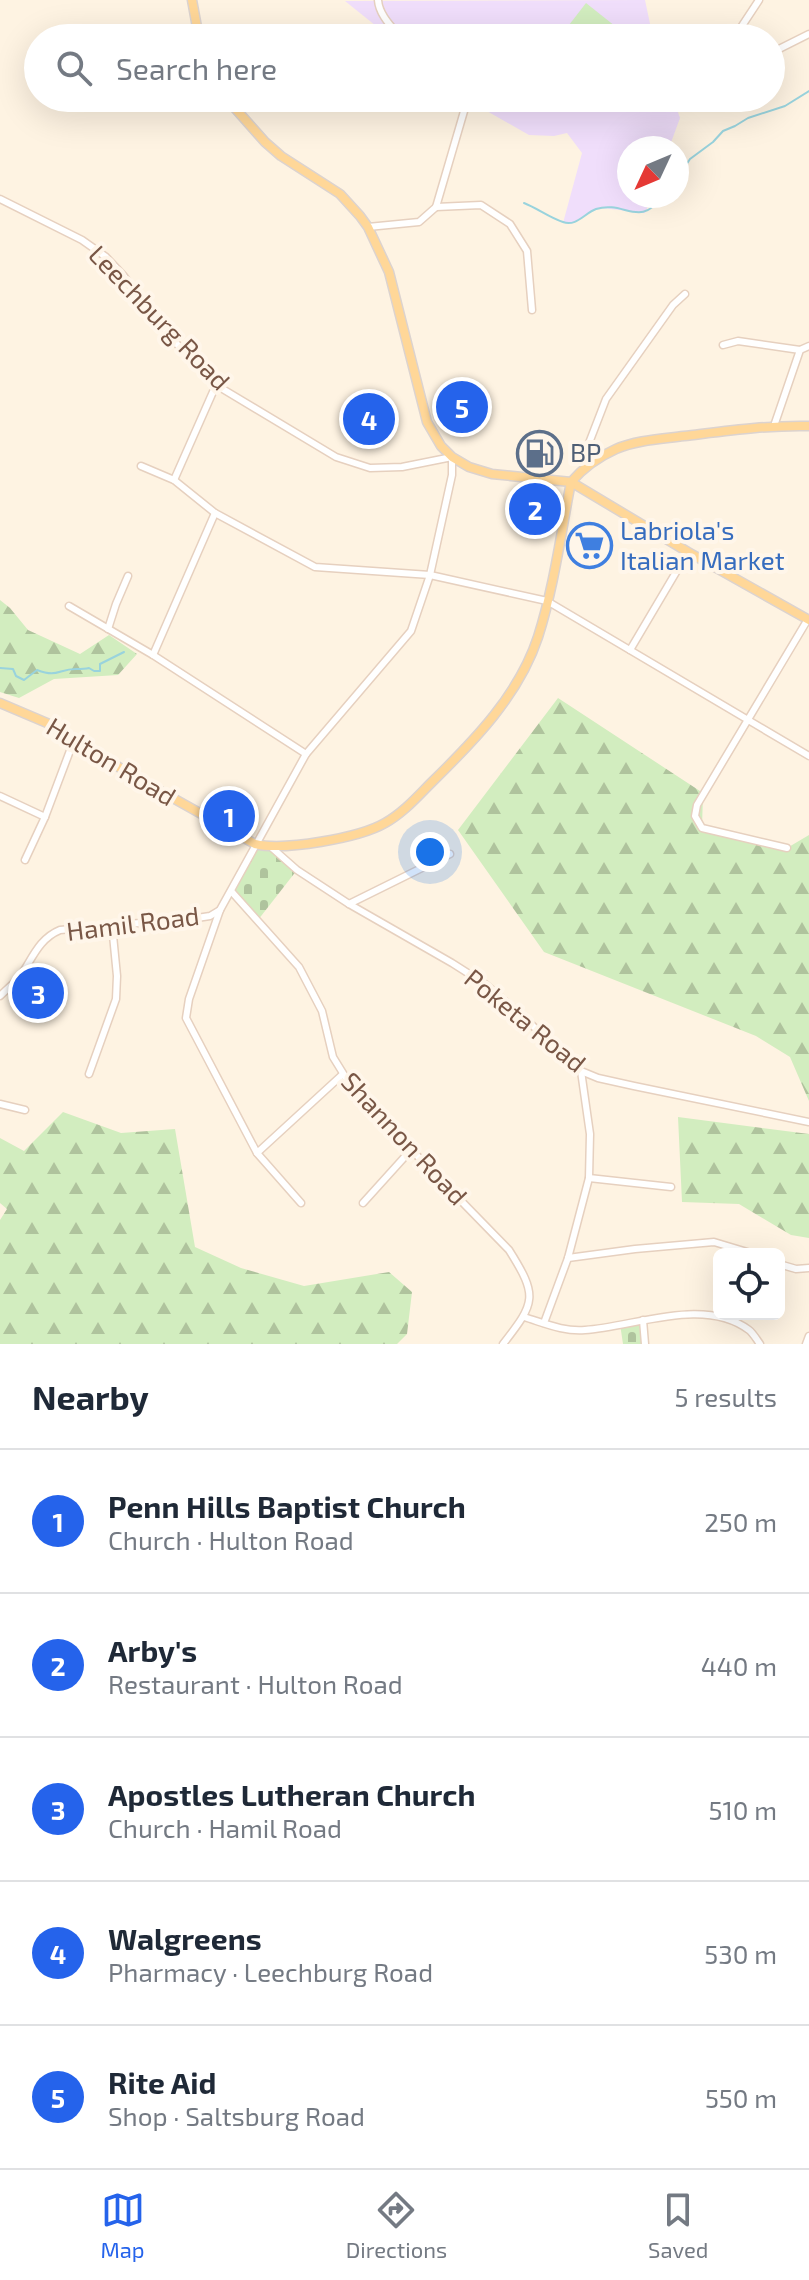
<!DOCTYPE html>
<html lang="en">
<head>
<meta charset="utf-8">
<style>
  body { margin:0; font-family:"Exo 2",sans-serif; background:#f6f6f7; color:#1f2937 }
  .controls { position:absolute; right:24px; bottom:24px; display:grid; overflow:hidden; border-radius:12px; box-shadow:0 8px 32px #0002 }
  .controls button { width:72px; height:72px; display:grid; place-items:center; padding:0; border:0; border-bottom:2px solid #e0e1e3; background:#fff; color:#1f2937; font:40px sans-serif }
  .compass { position:absolute; left:617px; top:136px; width:72px; height:72px; border-radius:50%; background:#fff; box-shadow:0 8px 32px #0002; rotate:226deg }
  .you { position:absolute; left:430px; top:852px; width:28px; height:28px; margin:-20px; border:6px solid #fff; border-radius:50%; background:#1a73e8; box-shadow:0 0 0 12px #1a73e833 }
  .badge { display:grid; place-items:center; width:52px; height:52px; border-radius:50%; background:#2563eb; color:#fff; font-size:26px; font-weight:700 }
  .pin { position:absolute; translate:-50% -50%; border:4px solid #fff; box-shadow:0 2px 8px #0006 }
  .list { margin:0; padding:0; list-style:none }
  h2 { display:flex; justify-content:space-between; align-items:center; height:104px; margin:0; padding:0 32px; font-size:34px }
  h2 small { font-size:26px; font-weight:400; color:#747a83 }
  .list li { display:grid; grid-template-columns:52px 1fr auto; gap:24px; align-items:center; box-sizing:border-box; height:144px; padding:0 32px; border-top:2px solid #e0e1e3 }
  .list b { display:block; font-size:30px; white-space:nowrap }
  .list p { margin:0; font-size:26px; white-space:nowrap; color:#747a83 }
  .list em { font-size:26px; font-style:normal; color:#747a83 }
  .icon { flex:none; width:44px; height:44px; fill:none; stroke:currentColor; stroke-width:2; stroke-linecap:round; stroke-linejoin:round }
  .map { position:relative; flex:none; width:809px; height:1344px; overflow:hidden }
  .search { position:absolute; background:#fff; box-shadow:0 8px 32px #0002; left:24px; right:24px; top:24px; height:88px; display:flex; align-items:center; gap:20px; box-sizing:border-box; padding:0 28px; border-radius:44px; color:#747a83; font-size:30px }
  .sheet { height:824px; background:#fff }
  nav { display:flex; justify-content:space-around; align-items:center; box-sizing:border-box; height:112px; border-top:2px solid #e0e1e3; background:#fff; font-size:22px; color:#747a83 }
  nav a { display:grid; justify-items:center; gap:4px }
  nav .on { color:#2563eb }
  .map>svg:first-child { display:block }
  .education { fill:#f0defb }
  .grass { fill:#d2edbf }
  .forest { fill:url(#forest-firs) }
  .cemetery { fill:url(#cemetery-stones) }
  .lines { fill:none; stroke-linecap:round; stroke-linejoin:round }
  .stream { stroke:#99d3dd; stroke-width:2 }
  .minor-casing { stroke:#e6d0bf; stroke-width:9 }
  .major-casing { stroke:#dcd3cf; stroke-width:11 }
  .minor { stroke:#fff; stroke-width:6 }
  .major { stroke:#ffd798; stroke-width:8 }
  .labels { text-anchor:middle; stroke-width:8; stroke-linejoin:round; paint-order:stroke }
  .street-label { font-size:26px; fill:#795746; stroke:#fff6ea }
  .service-label { font-size:26px; fill:#4e5e75; stroke:#fff6ea; text-anchor:start }
  .shop-label { font-size:26px; fill:#366cbe; stroke:#fff6ea; text-anchor:start }
</style>
</head>
<body>
<div class="map">
<svg width="809" height="1344" viewBox="0 0 809 1344">
  <defs>
    <pattern id="forest-firs" width="22" height="20" patternUnits="userSpaceOnUse" patternTransform="scale(2)"><rect width="22" height="20" fill="#d2edbf"/><path d="M5 1l3.5 6h-7zM16 11l3.5 6h-7z" fill="#afc39d"/></pattern>
    <pattern id="cemetery-stones" width="16" height="16" patternUnits="userSpaceOnUse" patternTransform="scale(2)"><rect width="16" height="16" fill="#d2edbf"/><path d="M2 7V4a2 2 0 0 1 4 0v3zM10 15v-3a2 2 0 0 1 4 0v3z" fill="#afc39d"/></pattern>
  </defs>
  <rect width="100%" height="100%" fill="#fef3e2"/>
  <g class="education">
    <polygon points="645,0 653,38 391,38 345,1"/>
    <polygon points="464,98 673,98 680,118 669,148 629,148 629,196 652,196 645,213 602,208 593,210 572,223 563,223 582,153 567,133 554,136 529,135"/>
  </g>
  <polygon class="grass" points="586,3 630,38 559,38"/>
  <g class="forest">
    <polygon points="0,600 10,608 28,630 80,654 109,635 137,654 118,675 54,679 19,698 0,692"/>
    <polygon points="558,698 703,793 702,828 787,848 809,835 809,1101 790,1057 756,1036 544,952 458,830"/>
    <polygon points="63,1112 121,1133 175,1129 195,1247 241,1268 304,1286 389,1272 412,1292 407,1334 397,1344 0,1344 0,1220 7,1209 0,1203 0,1138 24,1151"/>
    <polygon points="678,1117 809,1134 809,1238 791,1235 739,1204 682,1202"/>
  </g>
  <g class="cemetery">
    <polygon points="255,844 271,847 297,870 258,920 231,891"/>
    <polygon points="643,1320 645,1344 623,1344 620,1324"/>
  </g>
  <g class="lines">
    <g class="stream">
      <polyline points="677,179 690,159 713,142 723,131 735,126 748,118 785,106 809,91"/>
      <path d="M524 203C537 208 550 218 563 222 576 227 585 213 596 209 625 200 639 229 663 196"/>
      <path d="M0 668 13 669 16 676 24 680 37 670C58 678 58 669 76 669 81 669 85 669 89 668L94 671H100V664L124 652"/>
    </g>
    <defs>
      <g id="minor">
        <path d="M378 0C379 15 392 27 401 38"/>
        <polyline points="734,38 759,0"/>
        <polyline points="771,53 809,34"/>
        <path d="M0 199 82 240 106 257 123 275 174 341 216 385 336 457 370 468 402 467 452 457V475L430 575 411 631 306 754 220 910 210 916 197 918 60 930C38 939 32 960 19 978 13 984 6 990 0 996"/>
        <polyline points="436,207 481,205 510,224 527,251 532,310"/>
        <polyline points="368,227 419,222 436,207 467,101 464,98"/>
        <polyline points="723,345 738,341 800,350"/>
        <polyline points="774,426 800,350 809,346"/>
        <polyline points="591,462 589,443 606,399 673,305 685,294"/>
        <polyline points="141,466 174,480 215,513 315,567 430,575 547,601 809,756"/>
        <polyline points="174,480 216,385"/>
        <polyline points="69,606 153,655 306,754"/>
        <polyline points="108,629 116,604 128,576"/>
        <polyline points="630,650 688,552"/>
        <polyline points="153,655 215,513"/>
        <polyline points="0,796 45,817"/>
        <polyline points="271,847 297,870 349,904 452,963 485,984 526,1019 567,1060 581,1071 598,1078 634,1086 809,1122"/>
        <polyline points="787,848 702,828 695,816 697,805 808,619"/>
        <polyline points="25,860 45,817 74,740"/>
        <path d="M231 891 299 967 322 1011 333 1057 354 1091 509 1250C538 1296 536 1302 503 1344"/>
        <polyline points="349,904 450,854"/>
        <polyline points="220,910 189,999 186,1018 257,1153 301,1203"/>
        <polyline points="89,1074 116,999 117,976 112,925"/>
        <polyline points="0,1104 25,1110"/>
        <polyline points="257,1153 342,1075"/>
        <polyline points="589,1178 671,1187"/>
        <polyline points="363,1203 410,1151"/>
        <polyline points="568,1258 635,1249 714,1242 754,1254"/>
        <polyline points="779,1264 796,1269 809,1268"/>
        <path d="M524 1317C544 1323 564 1332 585 1330 634 1327 704 1296 749 1330 753 1333 757 1340 760 1344"/>
        <polyline points="643,1320 645,1344"/>
        <polyline points="544,1323 568,1258 589,1178 590,1134 581,1071"/>
        <polyline points="806,1344 809,1336"/>
      </g>
      <g id="major">
        <polyline points="192,0 199,38"/>
        <polyline points="226,98 265,142 281,156 340,194 360,216 368,227 389,272 427,422 441,446 452,457 469,467 492,474 571,482 688,552 809,620"/>
        <path d="M571 482C584 467 598 457 616 449 637 440 662 439 684 436 726 431 767 425 809 426"/>
        <path d="M0 703 47 723 130 774 255 844C284 851 359 838 385 823 403 813 417 797 431 783 474 741 519 695 538 637 554 587 561 533 571 482"/>
      </g>
    </defs>
    <use href="#minor" class="minor-casing"/>
    <use href="#major" class="major-casing"/>
    <use href="#minor" class="minor"/>
    <use href="#major" class="major"/>
  </g>
  <defs>
    <symbol id="fuel-ring" viewBox="-11 -11 22 22"><circle r="9.5" fill="#fff6ea" stroke="#5c6f8a" stroke-width="1.5"/><path d="M-5.5-6h7V0h2V4h1.3V-2.5L3-4.5l.8-.8L6-3V5H2.5V1h-1V6h-7ZM-4.2-4.7v3.2H.2V-4.7Z" fill="#5c6f8a"/></symbol>
    <symbol id="supermarket-ring" viewBox="-11 -11 22 22"><circle r="9.5" fill="#fff6ea" stroke="#3f7fe0" stroke-width="1.5"/><path d="M-6-5.5h2.5l.6 2H6L4.5 2H-2.5L-4.4-4H-6ZM-1.5 3.2a1.3 1.3 0 1 0 .1 0ZM3 3.2a1.3 1.3 0 1 0 .1 0Z" fill="#3f7fe0"/></symbol>
  </defs>
  <g fill-rule="evenodd">
    <use href="#fuel-ring" x="514" y="428" width="51" height="51"/>
    <use href="#supermarket-ring" x="564" y="520" width="51" height="51"/>
  </g>
  <g class="labels">
    <g class="street-label">
      <text transform="translate(159 318) rotate(46)" y="9">Leechburg Road</text>
      <text transform="translate(111 762) rotate(31)" y="9">Hulton Road</text>
      <text transform="translate(133 924) rotate(-7)" y="9">Hamil Road</text>
      <text transform="translate(525 1021) rotate(39)" y="9">Poketa Road</text>
      <text transform="translate(404 1139) rotate(47)" y="9">Shannon Road</text>
    </g>
    <g class="service-label">
      <text x="570" y="462">BP</text>
    </g>
    <g class="shop-label">
      <text x="620" y="540">Labriola's<tspan x="620" dy="30">Italian Market</tspan></text>
    </g>
  </g>
</svg>
<div class="controls">
<button><svg class="icon" aria-label="locate" viewBox="0 0 24 24"><circle cx="12" cy="12" r="6"/><path d="M12 2v4M12 18v4M2 12h4M18 12h4"/></svg></button>
</div>
<svg class="compass" viewBox="-18 -18 36 36"><path d="M0-13l5 13h-10z" fill="#e53935"/><path d="M0 13l5-13h-10z" fill="#747a83"/></svg>
<div class="you"></div>
<div class="pin badge" style="left:229px;top:816px">1</div>
<div class="pin badge" style="left:535px;top:509px">2</div>
<div class="pin badge" style="left:38px;top:993px">3</div>
<div class="pin badge" style="left:369px;top:419px">4</div>
<div class="pin badge" style="left:462px;top:407px">5</div>
<div class="search"><svg class="icon" aria-label="search" viewBox="0 0 24 24"><circle cx="10" cy="10" r="6"/><path d="M15 15l6 6"/></svg>Search here</div>
</div>
<section class="sheet">
<h2>Nearby<small>5 results</small></h2>
<ul class="list">
<li><span class="badge">1</span><div><b>Penn Hills Baptist Church</b><p>Church · Hulton Road</p></div><em>250 m</em></li>
<li><span class="badge">2</span><div><b>Arby's</b><p>Restaurant · Hulton Road</p></div><em>440 m</em></li>
<li><span class="badge">3</span><div><b>Apostles Lutheran Church</b><p>Church · Hamil Road</p></div><em>510 m</em></li>
<li><span class="badge">4</span><div><b>Walgreens</b><p>Pharmacy · Leechburg Road</p></div><em>530 m</em></li>
<li><span class="badge">5</span><div><b>Rite Aid</b><p>Shop · Saltsburg Road</p></div><em>550 m</em></li>
</ul>
</section>
<nav>
<a class="on"><svg class="icon" aria-label="map" viewBox="0 0 24 24"><path d="M3 6l6-2 6 2 6-2v14l-6 2-6-2-6 2zM9 4v14M15 6v14"/></svg>Map</a>
<a><svg class="icon" aria-label="directions" viewBox="0 0 24 24"><path d="M12 3l9 9-9 9-9-9zM9 14v-3h6M13 9l2 2-2 2"/></svg>Directions</a>
<a><svg class="icon" aria-label="saved" viewBox="0 0 24 24"><path d="M7 4h10v16l-5-4-5 4z"/></svg>Saved</a>
</nav>
</body>
</html>
